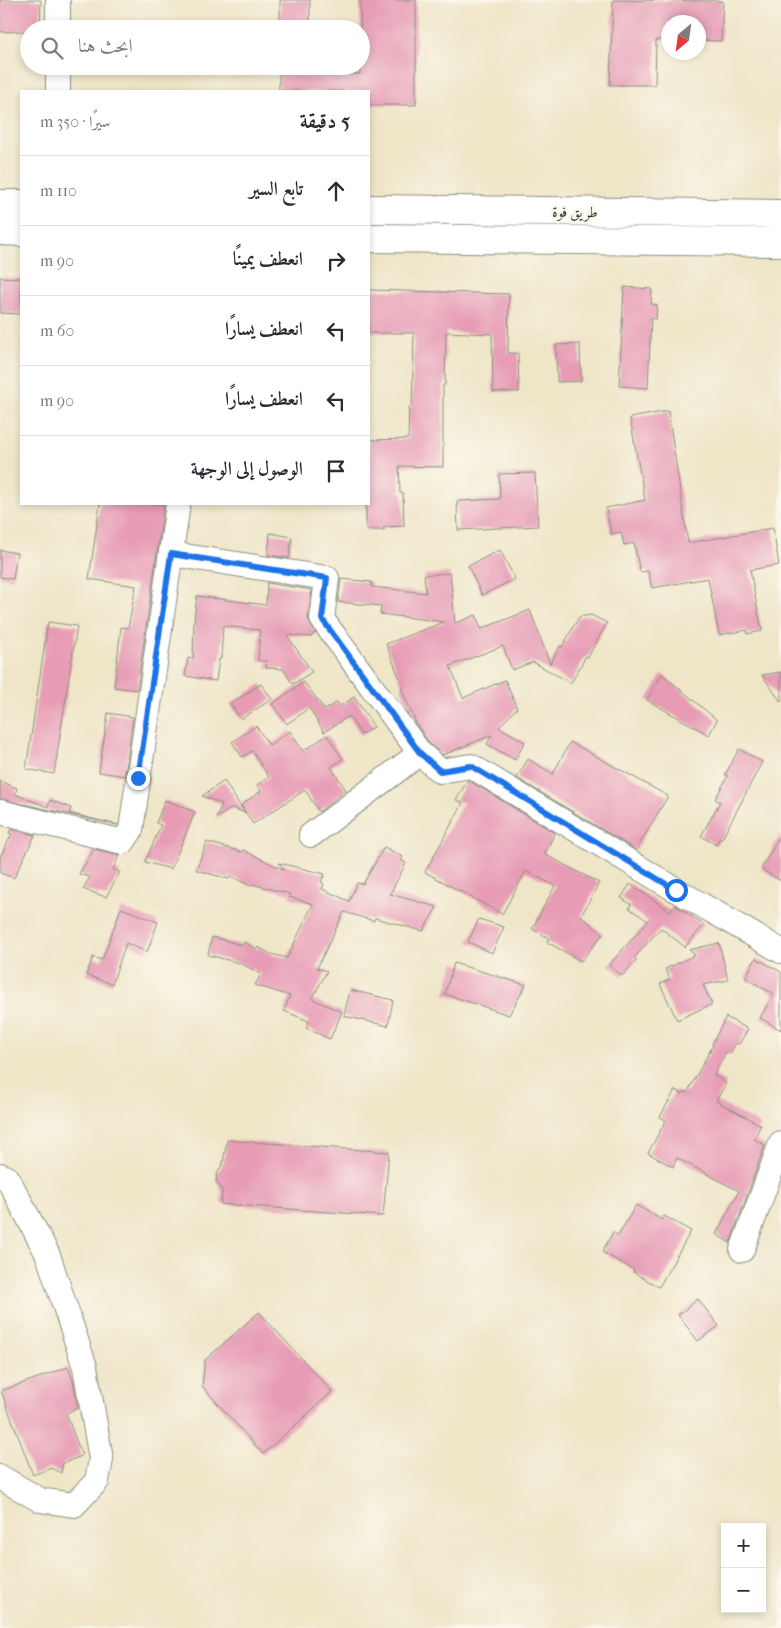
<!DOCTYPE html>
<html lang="ar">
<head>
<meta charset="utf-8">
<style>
  body { margin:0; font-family:"IM FELL French Canon",Amiri,serif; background:#f7f7f7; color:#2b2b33; direction:rtl }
  .controls { position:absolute; right:15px; bottom:15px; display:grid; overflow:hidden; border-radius:0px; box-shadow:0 2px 8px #0003 }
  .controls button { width:45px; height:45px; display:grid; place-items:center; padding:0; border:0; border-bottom:1px solid #e1e1e2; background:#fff; color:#2b2b33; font:25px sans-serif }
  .compass { position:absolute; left:661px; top:15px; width:45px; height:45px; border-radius:50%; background:#fff; box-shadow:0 2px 8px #0003; rotate:209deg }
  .stop { position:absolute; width:15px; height:15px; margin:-11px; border:4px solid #1a73e8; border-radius:50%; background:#fff }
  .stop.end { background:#1a73e8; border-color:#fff; box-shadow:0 1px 5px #0008 }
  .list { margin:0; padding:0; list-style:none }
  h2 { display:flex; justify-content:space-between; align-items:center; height:65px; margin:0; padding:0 20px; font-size:21px }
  h2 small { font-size:16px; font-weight:400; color:#7c7c81 }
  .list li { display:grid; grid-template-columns:32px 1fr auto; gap:15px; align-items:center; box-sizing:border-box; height:70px; padding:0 20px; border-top:1px solid #e1e1e2 }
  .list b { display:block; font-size:19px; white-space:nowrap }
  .list em { font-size:16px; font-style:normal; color:#7c7c81 }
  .icon { flex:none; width:28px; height:28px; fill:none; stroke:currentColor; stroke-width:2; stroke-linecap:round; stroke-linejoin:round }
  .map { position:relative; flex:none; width:781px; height:1628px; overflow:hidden; direction:ltr }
  .search { position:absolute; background:#fff; box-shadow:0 2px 8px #0003; left:20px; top:20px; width:350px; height:55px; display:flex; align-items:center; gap:12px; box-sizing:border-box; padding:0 18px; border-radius:28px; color:#7c7c81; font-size:19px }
  .panel { position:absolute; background:#fff; box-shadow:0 2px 8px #0003; left:20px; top:90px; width:350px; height:415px; border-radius:0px; direction:rtl }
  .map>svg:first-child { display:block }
  .building { fill:#e79bb5 }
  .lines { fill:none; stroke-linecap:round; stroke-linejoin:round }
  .minor-casing { stroke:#87917e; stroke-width:26 }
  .highway-casing { stroke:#87917e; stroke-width:30 }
  .minor { stroke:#fff; stroke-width:24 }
  .highway { stroke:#fff; stroke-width:28 }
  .route { stroke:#1a73e8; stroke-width:6 }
  .labels { text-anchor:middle; stroke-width:5; stroke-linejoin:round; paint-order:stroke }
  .street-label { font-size:15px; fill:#1f3d34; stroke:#fbf7ec }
</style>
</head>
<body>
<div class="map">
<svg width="781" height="1628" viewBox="0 0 781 1628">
  <rect width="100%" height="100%" fill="#fbf7ec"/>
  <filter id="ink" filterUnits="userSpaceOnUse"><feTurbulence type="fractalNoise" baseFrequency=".02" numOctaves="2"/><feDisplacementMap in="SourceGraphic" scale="10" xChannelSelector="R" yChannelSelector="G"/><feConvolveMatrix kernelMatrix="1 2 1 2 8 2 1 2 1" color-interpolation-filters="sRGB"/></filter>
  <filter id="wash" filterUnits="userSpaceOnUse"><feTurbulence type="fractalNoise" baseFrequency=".0096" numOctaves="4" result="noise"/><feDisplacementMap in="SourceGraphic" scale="20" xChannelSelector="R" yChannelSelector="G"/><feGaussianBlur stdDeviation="1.12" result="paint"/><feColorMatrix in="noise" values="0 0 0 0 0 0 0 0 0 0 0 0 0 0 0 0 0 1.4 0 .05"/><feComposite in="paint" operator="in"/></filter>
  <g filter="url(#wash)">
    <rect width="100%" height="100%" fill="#efe5c7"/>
    <g id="blocks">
      <g class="building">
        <polygon points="0,0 41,0 40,29 29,29 29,31 0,32"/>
        <rect x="280" y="0" width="30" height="29"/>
        <polygon points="360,0 416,0 416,105 369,105 369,91 279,91 279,66 309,66 309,73 360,74 360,66 361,66"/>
        <polygon points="613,0 723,1 721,41 698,40 698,22 668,22 668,40 656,40 655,85 610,85"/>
        <polygon points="0,277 21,278 21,314 0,313"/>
        <polygon points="624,287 652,289 651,304 657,305 656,319 651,318 648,388 619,386"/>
        <polygon points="369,290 509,294 508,353 518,353 519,392 493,392 492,334 446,332 445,385 443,385 443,467 399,466 400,493 403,493 404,526 384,527 384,530 366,530 366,504 369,504 369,440 408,439 409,407 412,407 414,333 369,333"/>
        <polygon points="580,344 581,381 557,382 556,345"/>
        <polygon points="668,411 688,543 773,528 779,565 750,570 762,631 747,634 747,630 719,635 708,578 652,588 648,571 640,572 634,543 624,545 621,532 611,534 606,508 645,500 630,418"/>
        <polygon points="535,473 538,526 458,530 457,501 500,499 499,474"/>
        <polygon points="100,504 164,504 137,690 114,687 121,627 128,628 136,586 89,579"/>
        <polygon points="270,533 292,537 289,558 268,555"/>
        <polygon points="0,550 17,553 13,579 0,577"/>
        <polygon points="500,550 515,579 482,595 468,566"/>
        <polygon points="450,573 455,623 476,615 481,629 530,610 550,664 560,646 562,647 579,617 591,615 607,623 588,657 586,656 571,683 533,662 512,670 503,646 450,666 463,698 505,680 517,708 499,727 525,742 515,760 487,744 492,735 443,755 430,744 417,725 401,688 403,687 386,644 444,622 380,614 381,606 338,602 341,579 372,582 372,587 426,593 424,575"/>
        <polygon points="267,583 312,590 308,618 311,626 316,634 312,634 312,637 287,635 312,672 293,684 283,669 266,668 267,661 258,661 260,630 223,626 221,659 219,659 216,681 185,676 188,658 193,659 194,620 197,596 266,605"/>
        <polygon points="48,622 77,626 54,774 26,769"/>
        <polygon points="781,672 781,702 762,675"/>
        <polygon points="662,674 717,720 709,735 647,700"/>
        <polygon points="304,682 325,710 337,702 340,706 354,697 374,727 361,735 349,716 324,732 309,708 287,724 272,704"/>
        <polygon points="261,684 272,699 241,719 230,704"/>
        <polygon points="108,713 133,717 125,776 99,772"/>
        <polygon points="256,726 269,745 290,731 303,751 327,735 343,759 331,767 346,790 319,812 305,790 253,824 241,805 261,791 257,785 269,777 252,751 242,757 232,742"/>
        <polygon points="570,742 668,796 636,850 517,778 528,759 553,774"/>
        <polygon points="739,749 762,762 722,839 720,838 716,845 701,836 720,802 715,799 728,776 725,775"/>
        <polygon points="468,780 555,833 544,854 599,883 581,916 603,934 581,961 547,942 549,938 532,929 555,886 526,871 502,914 425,872 463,803 456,800"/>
        <polygon points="0,781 17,788 15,794 48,807 50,800 71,808 69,813 118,825 0,799"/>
        <polygon points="224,781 228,787 245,813 232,808 216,818 222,804 202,796"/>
        <polygon points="165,800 195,812 171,869 145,862 161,825 156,823"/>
        <polygon points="11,829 35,835 14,878 0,873 0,857 12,834 9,833"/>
        <polygon points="781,834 781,881 761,869"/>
        <polygon points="207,842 242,852 243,850 284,870 279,863 325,874 321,882 324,884 322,889 349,901 357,883 363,884 384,847 403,857 401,860 406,863 390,894 437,907 423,931 375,918 374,921 344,912 317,968 327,971 312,999 342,1012 330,1039 306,1028 309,1021 284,1011 290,996 255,985 261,974 240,963 208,955 212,937 242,945 244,942 257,949 258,947 271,954 287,958 313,904 289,897 290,894 252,884 251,886 230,876 229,879 196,870"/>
        <polygon points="94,849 119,855 113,870 120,872 106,897 83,889 90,877 79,874"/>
        <polygon points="630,884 670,911 675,905 704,925 685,947 661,928 634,958 637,960 622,976 609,965 648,921 629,908 631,904 621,898"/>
        <polygon points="121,908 158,922 147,952 126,943 112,984 86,975 93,957 102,960"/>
        <polygon points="479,919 504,927 492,953 468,942"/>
        <polygon points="719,943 728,980 703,985 712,1004 677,1020 660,984 670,979 665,969 695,955 689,950"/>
        <polygon points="756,958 781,972 781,1030 760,1018 774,994 745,978"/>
        <polygon points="454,963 526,985 509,1015 445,994"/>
        <polygon points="350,990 393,1000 388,1026 344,1016"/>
        <polygon points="726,1017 748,1029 739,1044 736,1043 730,1054 726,1052 714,1075 726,1083 716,1101 761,1125 754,1139 765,1145 730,1243 716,1234 739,1191 677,1158 673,1167 648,1153 666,1120 660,1117 675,1090 683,1094 685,1091 687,1093 713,1045 712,1044"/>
        <polygon points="227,1140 389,1152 383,1216 221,1204 222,1190 216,1181 217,1174 223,1163"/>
        <polygon points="636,1205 662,1220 664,1216 691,1231 659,1287 633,1272 634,1270 602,1252 613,1232 618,1236"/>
        <polygon points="698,1299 719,1326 698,1341 678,1315"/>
        <polygon points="259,1312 332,1392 263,1454 202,1386 205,1360"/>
        <polygon points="68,1367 73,1381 78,1408 66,1413 82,1456 63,1463 61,1473 51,1468 33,1475 1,1391"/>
      </g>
    </g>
  </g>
  <g filter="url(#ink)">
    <use href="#blocks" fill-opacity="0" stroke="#87917e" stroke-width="1"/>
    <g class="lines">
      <defs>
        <g id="minor">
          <polyline points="58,0 58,29"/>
          <polyline points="58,66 58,91"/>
          <polyline points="171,554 327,578 322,619 420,753 311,835"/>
          <polyline points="420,753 440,771 471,766 676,890 781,951"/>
          <polyline points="0,812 123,842 131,830 178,504"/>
          <polyline points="0,1175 8,1179 48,1255 85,1367 101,1459 97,1481 74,1505 40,1500 0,1477"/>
          <polyline points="742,1250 781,1143"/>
        </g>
        <g id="highway">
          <polyline points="0,204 21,204"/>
          <polyline points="369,209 781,214"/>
          <polyline points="0,231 21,232"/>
          <polyline points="369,238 781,242"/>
        </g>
      </defs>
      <use href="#minor" class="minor-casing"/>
      <use href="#highway" class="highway-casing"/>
      <use href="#minor" class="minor"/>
      <use href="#highway" class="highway"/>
    </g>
  </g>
  <g class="lines" filter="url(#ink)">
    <polyline class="route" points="138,778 171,554 327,578 322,619 420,753 440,771 471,766 676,890"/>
  </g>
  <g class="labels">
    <g class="street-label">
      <text transform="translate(575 212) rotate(1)" y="5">طريق فوة</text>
    </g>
  </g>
</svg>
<div class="controls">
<button>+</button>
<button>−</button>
</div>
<svg class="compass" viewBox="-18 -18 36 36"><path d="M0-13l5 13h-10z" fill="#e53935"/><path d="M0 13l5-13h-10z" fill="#7c7c81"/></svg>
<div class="stop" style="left:676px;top:890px"></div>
<div class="stop end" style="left:138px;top:778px"></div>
<div class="search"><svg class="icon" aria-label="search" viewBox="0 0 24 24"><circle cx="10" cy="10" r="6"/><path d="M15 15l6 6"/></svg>ابحث هنا</div>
<section class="panel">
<h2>5 دقيقة<small>سيرًا · 350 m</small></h2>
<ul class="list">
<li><svg class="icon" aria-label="ahead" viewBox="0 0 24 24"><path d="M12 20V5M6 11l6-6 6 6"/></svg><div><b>تابع السير</b></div><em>110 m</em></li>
<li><svg class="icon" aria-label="right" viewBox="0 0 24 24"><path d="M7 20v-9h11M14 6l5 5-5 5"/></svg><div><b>انعطف يمينًا</b></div><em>90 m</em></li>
<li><svg class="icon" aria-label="left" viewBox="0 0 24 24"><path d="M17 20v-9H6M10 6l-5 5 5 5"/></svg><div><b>انعطف يسارًا</b></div><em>60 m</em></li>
<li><svg class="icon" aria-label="left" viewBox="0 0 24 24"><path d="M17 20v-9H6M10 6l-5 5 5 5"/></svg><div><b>انعطف يسارًا</b></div><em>90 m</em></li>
<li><svg class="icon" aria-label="arrive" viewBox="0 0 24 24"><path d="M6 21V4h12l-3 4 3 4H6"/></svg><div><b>الوصول إلى الوجهة</b></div></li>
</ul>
</section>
</div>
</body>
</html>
